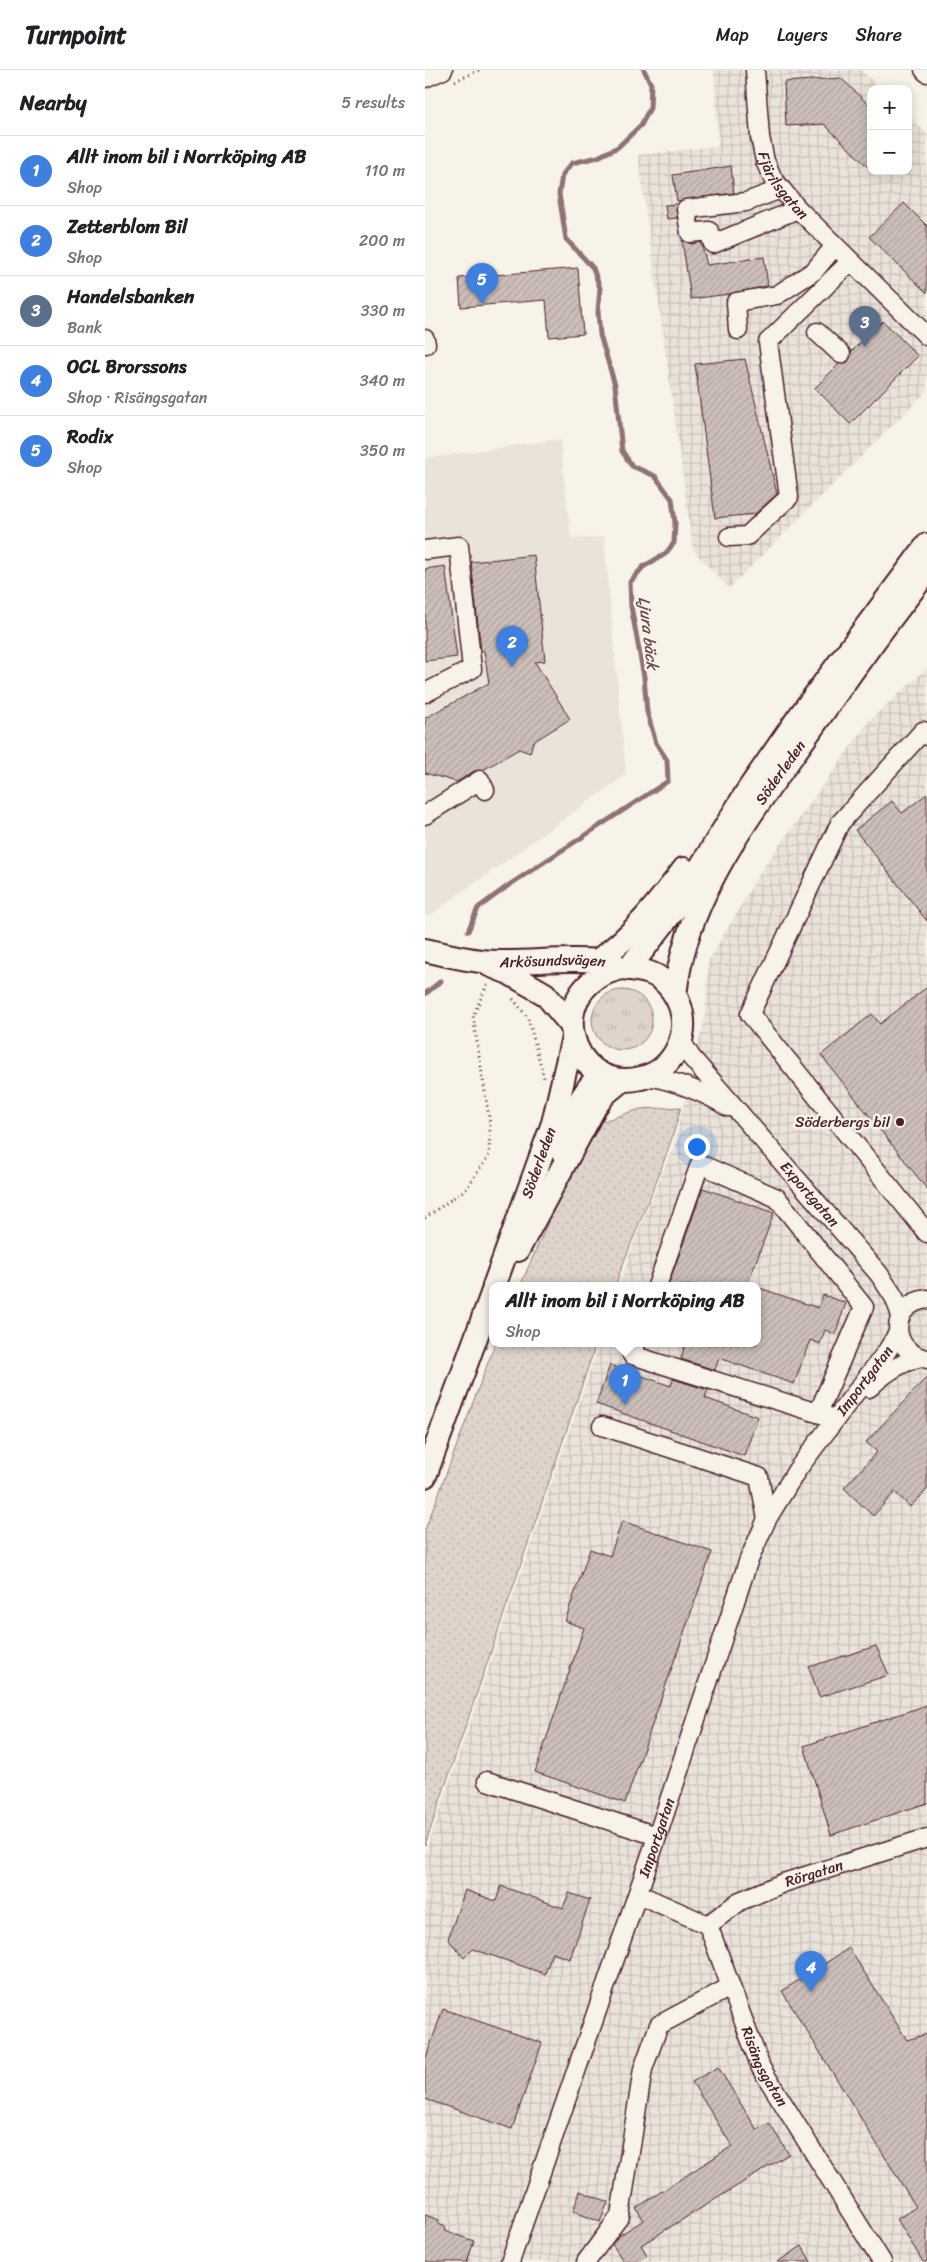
<!DOCTYPE html>
<html lang="en">
<head>
<meta charset="utf-8">
<style>
  body { margin:0; font-family:Sriracha,sans-serif; background:#f2f2f2; color:#202124 }
  .controls { position:absolute; right:15px; top:15px; display:grid; overflow:hidden; border-radius:10px; box-shadow:0 2px 12px #0003 }
  .controls button { width:45px; height:45px; display:grid; place-items:center; padding:0; border:0; border-bottom:1px solid #e0e0e0; background:#fff; color:#202124; font:25px sans-serif }
  .you { position:absolute; left:271px; top:1076px; width:18px; height:18px; margin:-12px; border:4px solid #fff; border-radius:50%; background:#1a73e8; box-shadow:0 0 0 8px #1a73e833 }
  .badge { display:grid; place-items:center; width:32px; height:32px; border-radius:50%; background:#7c3aed; color:#fff; font-size:16px; font-weight:700 }
  .pin { position:absolute; translate:-50% -41px; filter:drop-shadow(0 1px 2px #0008) }
  .pin::after { content:''; position:absolute; top:26px; width:18px; height:15px; background:inherit; clip-path:polygon(0 0,100% 0,50% 100%) }
  .popup { position:absolute; left:64px; top:1212px; width:272px; height:65px; box-sizing:border-box; display:grid; place-content:center; border-radius:10px; background:#fff; filter:drop-shadow(0 1px 4px #0005); font-size:16px; white-space:nowrap; color:#757577 }
  .popup b { font-size:19px; color:#202124 }
  .popup::after { content:''; position:absolute; left:50%; top:100%; margin-left:-10px; border:10px solid transparent; border-top-color:#fff }
  .list { margin:0; padding:0; list-style:none }
  h2 { display:flex; justify-content:space-between; align-items:center; height:65px; margin:0; padding:0 20px; font-size:21px }
  h2 small { font-size:16px; font-weight:400; color:#757577 }
  .list li { display:grid; grid-template-columns:32px 1fr auto; gap:15px; align-items:center; box-sizing:border-box; height:70px; padding:0 20px; border-top:1px solid #e0e0e0 }
  .list b { display:block; font-size:19px; white-space:nowrap }
  .list p { margin:0; font-size:16px; white-space:nowrap; color:#757577 }
  .list em { font-size:16px; font-style:normal; color:#757577 }
  .map { position:relative; flex:none; width:502px; height:2192px; overflow:hidden }
  header { display:flex; align-items:center; gap:30px; box-sizing:border-box; height:70px; padding:0 25px; background:#fff; border-bottom:1px solid #e0e0e0 }
  header strong { font-size:24px }
  nav { display:flex; gap:28px; margin-inline-start:auto; font-size:18px }
  main { display:flex }
  aside { flex:1; background:#fff }
  .map>svg:first-child { display:block }
  .built { fill:#eae3da }
  .industrial { fill:url(#industrial-grid) }
  .grass { fill:url(#grass-dots); stroke:#947a7c }
  .park { fill:url(#park-tufts); stroke:#947a7c }
  .lines { fill:none; stroke-linecap:round; stroke-linejoin:round }
  .stream { stroke:#8e7275; stroke-width:5 }
  .building { fill:url(#building-hatch); stroke:#4a1f2b }
  .minor-casing { stroke:#4a1f2b; stroke-width:21 }
  .major-casing { stroke:#4a1f2b; stroke-width:26 }
  .path { stroke:#4a1f2b; stroke-width:3; stroke-dasharray:1 4; stroke-linecap:butt }
  .minor { stroke:#f7f3e8; stroke-width:18 }
  .major { stroke:#f7f3e8; stroke-width:22 }
  .poi-dot { fill:#4a1f2b; stroke:#f7f3e8; stroke-width:2 }
  .labels { text-anchor:middle; stroke-width:5; stroke-linejoin:round; paint-order:stroke }
  .street-label { font-size:15px; fill:#4a1f2b; stroke:#f7f3e8 }
  .poi-label { font-size:15px; fill:#4a1f2b; stroke:#f7f3e8; text-anchor:end }
  .water-label { font-size:16px; font-style:italic; fill:#6c4950; stroke:#f7f3e8 }
</style>
</head>
<body>
<header>
<strong>Turnpoint</strong>
<nav><a>Map</a><a>Layers</a><a>Share</a></nav>
</header>
<main>
<aside>
<h2>Nearby<small>5 results</small></h2>
<ul class="list">
<li><span class="badge" style="background:#3f7fe0">1</span><div><b>Allt inom bil i Norrköping AB</b><p>Shop</p></div><em>110 m</em></li>
<li><span class="badge" style="background:#3f7fe0">2</span><div><b>Zetterblom Bil</b><p>Shop</p></div><em>200 m</em></li>
<li><span class="badge" style="background:#5c6f8a">3</span><div><b>Handelsbanken</b><p>Bank</p></div><em>330 m</em></li>
<li><span class="badge" style="background:#3f7fe0">4</span><div><b>OCL Brorssons</b><p>Shop · Risängsgatan</p></div><em>340 m</em></li>
<li><span class="badge" style="background:#3f7fe0">5</span><div><b>Rodix</b><p>Shop</p></div><em>350 m</em></li>
</ul>
</aside>
<div class="map">
<svg width="502" height="2192" viewBox="0 0 502 2192">
  <defs>
    <pattern id="industrial-grid" width="8" height="8" patternUnits="userSpaceOnUse" patternTransform="scale(1.25)"><rect width="8" height="8" fill="#eae3da"/><path d="M0 4h8M4 0v8" fill="none" stroke="#cac2bb"/></pattern>
    <pattern id="grass-dots" width="8" height="8" patternUnits="userSpaceOnUse" patternTransform="scale(1.25)"><rect width="8" height="8" fill="#ded4cc"/><path d="M2 2h.1M6 6h.1" fill="none" stroke="#c0b6af" stroke-width="1.8" stroke-linecap="round"/></pattern>
    <pattern id="park-tufts" width="24" height="20" patternUnits="userSpaceOnUse" patternTransform="scale(1.25)"><rect width="24" height="20" fill="#ded4cc"/><path d="M3 7l-1-3M5 7V3M7 7l1-3M15 17l-1-3M17 17v-4M19 17l1-3" fill="none" stroke="#c0b6af"/></pattern>
    <pattern id="building-hatch" width="6" height="6" patternUnits="userSpaceOnUse" patternTransform="scale(1.25)"><rect width="6" height="6" fill="#ccbfb9"/><path d="M-1 1l2-2M0 6l6-6M5 7l2-2" fill="none" stroke="#b1a49f"/></pattern>
  </defs>
  <rect width="100%" height="100%" fill="#f7f3e8"/>
  <filter id="ink" filterUnits="userSpaceOnUse"><feTurbulence type="fractalNoise" baseFrequency=".02" numOctaves="2"/><feDisplacementMap in="SourceGraphic" scale="10" xChannelSelector="R" yChannelSelector="G"/><feConvolveMatrix kernelMatrix="1 2 1 2 8 2 1 2 1" color-interpolation-filters="sRGB"/></filter>
  <g filter="url(#ink)">
    <polygon class="built" points="135,369 146,469 179,467 201,705 5,845 0,845 0,388"/>
    <g class="industrial">
      <polygon points="289,0 436,0 456,19 446,19 446,101 483,101 483,45 502,64 502,321 304,518 268,480 213,85 293,76"/>
      <polygon points="502,598 502,2192 0,2192 0,1784 174,1274 332,1274 332,1216 194,1216 210,1169 249,1075 280,946 283,892 334,804 444,651"/>
    </g>
    <g class="grass">
      <path d="M256 1037C240 1099 211 1156 190 1216H95L166 1055 215 1039Z"/>
      <polygon points="70,1274 171,1274 0,1775 0,1460"/>
    </g>
    <circle class="park" cx="197" cy="950" r="30"/>
    <g class="lines">
      <g class="stream">
        <polyline points="43,861 53,838 84,815 243,711 242,690 231,673 222,642 219,607 206,536 205,512 218,497 240,484 249,473 250,453 247,429 230,406 207,396 197,381 190,315 175,265 173,242 175,218 168,198 141,169 134,124 137,105 147,93 173,87 193,77 216,55 225,38 226,14 219,0"/>
        <polyline points="0,924 16,911"/>
      </g>
    </g>
    <g class="building">
      <polygon points="416,8 446,37 446,100 399,54 361,56 359,12"/>
      <polygon points="306,96 309,123 252,131 248,105"/>
      <polygon points="479,133 502,156 502,223 444,167"/>
      <polygon points="252,134 252,148 242,149 240,135"/>
      <polygon points="257,170 266,174 276,172 282,195 339,187 343,216 304,224 266,229"/>
      <polygon points="153,198 158,264 124,267 121,230 36,237 34,208"/>
      <polygon points="458,251 493,286 425,354 390,318 414,294 423,292 426,282"/>
      <polygon points="320,289 352,424 330,444 290,448 270,294"/>
      <polygon points="109,485 120,591 110,592 145,649 108,672 105,683 94,679 58,700 49,701 32,712 0,703 0,648 64,613 59,581 56,581 46,492"/>
      <polygon points="20,496 32,587 0,591 0,499"/>
      <polygon points="502,724 502,851 430,760 467,731 477,743"/>
      <polygon points="502,917 502,1119 396,985 447,944 455,954"/>
      <polygon points="278,1118 349,1143 322,1216 243,1216"/>
      <polygon points="332,1217 393,1238 398,1225 421,1233 410,1264 400,1260 395,1274 385,1270 369,1314 294,1288 290,1300 256,1289 260,1274 332,1274"/>
      <polygon points="185,1295 246,1316 248,1309 283,1320 280,1328 333,1347 319,1386 171,1334"/>
      <polygon points="502,1307 502,1420 485,1437 470,1422 448,1446 419,1418 452,1382 441,1372"/>
      <polygon points="197,1451 287,1482 200,1733 110,1702 159,1558 140,1551 165,1479 185,1486"/>
      <polygon points="451,1576 464,1605 394,1627 384,1597"/>
      <polygon points="502,1635 502,1733 406,1765 379,1676"/>
      <polygon points="76,1816 138,1838 144,1823 165,1830 145,1889 127,1883 120,1904 48,1879 39,1888 23,1869 40,1820 71,1831"/>
      <polygon points="424,1878 482,1970 502,1964 502,2192 498,2192 472,2149 491,2137 357,1921"/>
      <polygon points="18,1939 117,1973 87,2059 0,2029 0,1990"/>
      <polygon points="293,1997 332,2060 344,2053 364,2084 216,2175 222,2185 211,2192 199,2192 187,2174 193,2166 219,2150 211,2138 307,2076 267,2012"/>
      <polygon points="155,2121 183,2132 175,2152 148,2141"/>
      <polygon points="0,2145 14,2150 13,2154 21,2157 20,2161 49,2171 42,2192 0,2192"/>
      <polygon points="377,2176 386,2192 352,2192"/>
    </g>
    <g class="lines">
      <defs>
        <g id="minor">
          <path id="s1" d="M330 0 335 67 340 91 348 109 373 139 502 266"/>
          <polyline points="499,0 502,3"/>
          <polyline points="0,8 18,0"/>
          <polyline points="356,119 321,132 261,139 265,163 284,161 288,174 373,139"/>
          <polyline points="313,260 311,232 352,225 389,201 410,176"/>
          <polyline points="392,262 416,284"/>
          <polyline points="0,269 1,274"/>
          <polyline points="304,467 322,466 364,427 343,272 425,192"/>
          <polyline points="0,480 34,476 47,599 0,623"/>
          <polyline points="502,666 498,661 415,753 325,944 502,1163"/>
          <polyline points="0,745 55,710 60,720"/>
          <path id="s2" d="M256 970 266 987 454 1204 469 1227 476 1245"/>
          <path d="M223 1006C253 1012 277 1021 303 1037"/>
          <polyline points="232,1216 275,1094 352,1128 439,1237 393,1343"/>
          <polyline points="211,1274 207,1285 402,1346"/>
          <path d="M502 1289C464 1282 463 1234 502 1229"/>
          <path d="M444 1318C459 1304 473 1294 493 1288"/>
          <polyline points="177,1356 334,1407 342,1449"/>
          <polyline points="62,1711 232,1766"/>
          <path id="s3" d="M213 1824 283 1855 336 1998 457 2192"/>
          <path id="s4" d="M283 1855 315 1831 358 1813 502 1768"/>
          <path id="s5" d="M85 2192 229 1776 323 1492 342 1449 372 1400 462 1281 473 1263"/>
          <polyline points="161,2192 195,2146 218,1999 234,1955 305,1917"/>
        </g>
        <g id="major">
          <path id="s6" d="M0 880C18 884 37 889 56 891 94 895 134 887 173 891 182 892 190 896 198 898 217 900 233 902 245 918 258 934 262 956 254 975 247 991 234 1004 216 1008 143 1026 114 914 198 898"/>
          <path d="M172 891C208 866 233 833 259 799"/>
          <polyline points="64,895 84,903 120,924 146,955"/>
          <polyline points="204,898 249,840 323,720 373,648 502,475"/>
          <path id="s7" d="M250 925C261 823 328 742 385 661 423 607 461 553 502 502"/>
          <path d="M133 1078C144 1052 155 1023 176 1004"/>
          <polyline points="93,1180 170,1037 180,1024 197,1010"/>
          <path id="s8" d="M69 1216 128 1053 148 967"/>
          <polyline points="0,1406 68,1221"/>
        </g>
      </defs>
      <use href="#minor" class="minor-casing"/>
      <use href="#major" class="major-casing"/>
      <g class="path">
        <polyline points="30,11 55,0"/>
        <polyline points="88,929 103,948 119,1008"/>
        <polyline points="0,1148 41,1119 64,1085 65,1054 48,946 62,915"/>
      </g>
      <use href="#minor" class="minor"/>
      <use href="#major" class="major"/>
    </g>
  </g>
  <circle class="poi-dot" cx="475" cy="1052" r="5"/>
  <g class="labels">
    <g class="street-label">
      <text dy="5" stroke="none"><textPath href="#s1" startOffset="122">Fjärilsgatan</textPath></text>
      <text dy="5" stroke="none"><textPath href="#s7" startOffset="249">Söderleden</textPath></text>
      <text dy="5" stroke="none"><textPath href="#s6" startOffset="129">Arkösundsvägen</textPath></text>
      <text dy="5" stroke="none"><textPath href="#s8" startOffset="131">Söderleden</textPath></text>
      <text dy="5" stroke="none"><textPath href="#s2" startOffset="201">Exportgatan</textPath></text>
      <text dy="5" stroke="none"><textPath href="#s5" startOffset="956">Importgatan</textPath></text>
      <text dy="5" stroke="none"><textPath href="#s5" startOffset="449">Importgatan</textPath></text>
      <text dy="5" stroke="none"><textPath href="#s4" startOffset="119">Rörgatan</textPath></text>
      <text dy="5" stroke="none"><textPath href="#s3" startOffset="229">Risängsgatan</textPath></text>
    </g>
    <g class="poi-label">
      <text x="465" y="1057">Söderbergs bil</text>
    </g>
    <g class="water-label">
      <text transform="translate(224 563) rotate(83)" y="6">Ljura bäck</text>
    </g>
  </g>
</svg>
<div class="controls">
<button>+</button>
<button>−</button>
</div>
<div class="you"></div>
<div class="pin badge" style="left:200px;top:1335px;background:#3f7fe0">1</div>
<div class="popup"><b>Allt inom bil i Norrköping AB</b>Shop</div>
<div class="pin badge" style="left:87px;top:597px;background:#3f7fe0">2</div>
<div class="pin badge" style="left:440px;top:277px;background:#5c6f8a">3</div>
<div class="pin badge" style="left:386px;top:1922px;background:#3f7fe0">4</div>
<div class="pin badge" style="left:57px;top:234px;background:#3f7fe0">5</div>
</div>
</main>
</body>
</html>
